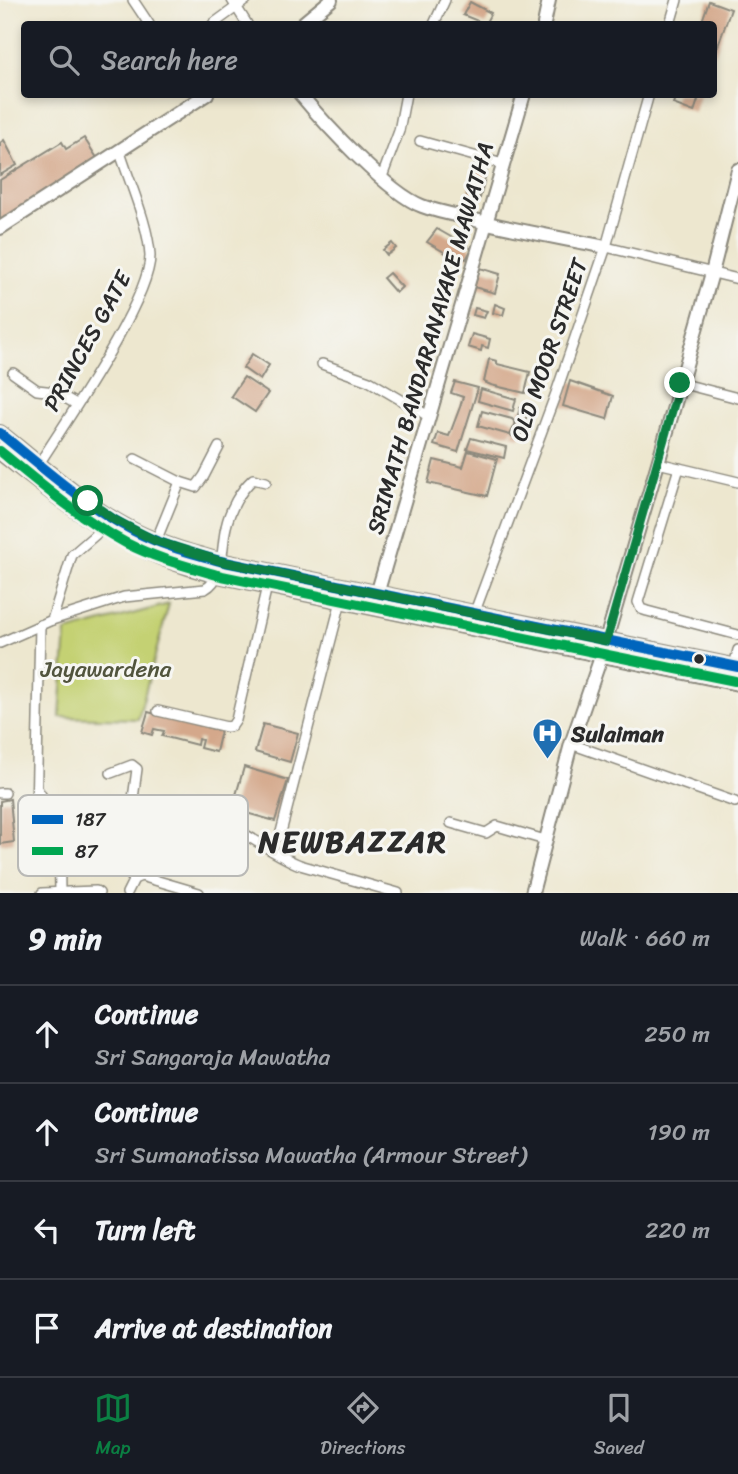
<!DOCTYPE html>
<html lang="en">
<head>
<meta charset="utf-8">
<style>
  body { margin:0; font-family:Sriracha,sans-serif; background:#242831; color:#f1f3f6 }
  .stop { position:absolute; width:21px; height:21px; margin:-16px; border:5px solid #0b8043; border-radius:50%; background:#fff }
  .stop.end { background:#0b8043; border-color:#fff; box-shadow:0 2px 7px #0008 }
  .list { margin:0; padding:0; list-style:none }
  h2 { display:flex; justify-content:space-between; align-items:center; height:91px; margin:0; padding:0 28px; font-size:30px }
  h2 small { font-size:23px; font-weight:400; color:#9ea1a6 }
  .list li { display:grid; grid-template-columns:46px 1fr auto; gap:21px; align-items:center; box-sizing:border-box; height:98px; padding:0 28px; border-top:2px solid #363941 }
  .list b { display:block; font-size:26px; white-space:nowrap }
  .list p { margin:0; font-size:23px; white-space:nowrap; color:#9ea1a6 }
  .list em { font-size:23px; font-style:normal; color:#9ea1a6 }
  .icon { flex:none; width:38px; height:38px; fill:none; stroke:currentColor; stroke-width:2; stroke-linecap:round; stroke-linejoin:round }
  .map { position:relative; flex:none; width:738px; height:893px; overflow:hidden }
  .search { position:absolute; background:#171b24; box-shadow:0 4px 10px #0003; left:21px; right:21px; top:21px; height:77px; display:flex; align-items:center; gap:18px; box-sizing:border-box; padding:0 24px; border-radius:7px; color:#9ea1a6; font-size:26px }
  .sheet { height:483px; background:#171b24 }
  nav { display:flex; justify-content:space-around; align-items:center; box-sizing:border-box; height:98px; border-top:2px solid #363941; background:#171b24; font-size:19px; color:#9ea1a6 }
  nav a { display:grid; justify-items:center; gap:4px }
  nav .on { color:#0b8043 }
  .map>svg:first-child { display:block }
  .green { fill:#c4d173; stroke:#787e4f; stroke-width:2 }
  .building { fill:#d4a88b }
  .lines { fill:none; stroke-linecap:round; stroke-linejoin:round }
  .street-casing { stroke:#8c897d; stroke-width:12 }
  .secondary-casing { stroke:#8c897d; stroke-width:16 }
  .primary-casing { stroke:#8c897d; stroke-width:18 }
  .street { stroke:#fff; stroke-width:9 }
  .secondary { stroke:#fff; stroke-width:12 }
  .primary { stroke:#fff; stroke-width:14 }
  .bus-1-casing { stroke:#f6f6f2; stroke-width:16 }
  .bus-2-casing { stroke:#f6f6f2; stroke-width:16 }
  .bus-1 { stroke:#0065bd; stroke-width:10 }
  .bus-2 { stroke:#00a651; stroke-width:10 }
  .route { stroke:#0b8043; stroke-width:9 }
  .bus-dot { fill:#2b2b2b; stroke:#f6f6f2; stroke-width:2.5 }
  .labels { text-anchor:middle; stroke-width:6; stroke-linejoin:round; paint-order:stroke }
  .street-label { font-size:23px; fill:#2b2b2b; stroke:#f6f6f2 }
  .park-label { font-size:23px; fill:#51543d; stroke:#f6f6f2 }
  .poi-label { font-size:23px; font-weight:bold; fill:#2b2b2b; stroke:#f6f6f2; text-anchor:start }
  .district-label { font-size:30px; font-weight:bold; letter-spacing:2px; fill:#2b2b2b; stroke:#f6f6f2 }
  .key { fill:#f6f6f2; stroke:#b9b9b6; stroke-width:2 }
  .key-label { font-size:19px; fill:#2b2b2b }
</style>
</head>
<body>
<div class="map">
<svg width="738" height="893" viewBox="0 0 738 893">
  <rect width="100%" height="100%" fill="#f6f6f2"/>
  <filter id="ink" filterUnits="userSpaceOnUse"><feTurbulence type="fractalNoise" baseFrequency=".0143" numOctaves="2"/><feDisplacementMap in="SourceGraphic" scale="14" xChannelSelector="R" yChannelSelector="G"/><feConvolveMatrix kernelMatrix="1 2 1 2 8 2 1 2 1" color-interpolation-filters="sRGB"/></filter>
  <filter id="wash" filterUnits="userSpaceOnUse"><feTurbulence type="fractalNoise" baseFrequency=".00686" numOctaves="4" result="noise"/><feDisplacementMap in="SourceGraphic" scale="28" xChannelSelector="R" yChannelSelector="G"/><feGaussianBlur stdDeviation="1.57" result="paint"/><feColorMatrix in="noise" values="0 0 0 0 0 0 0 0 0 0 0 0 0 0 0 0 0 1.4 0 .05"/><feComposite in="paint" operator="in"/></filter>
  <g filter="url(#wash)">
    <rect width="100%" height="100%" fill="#ede7cf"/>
    <polygon class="green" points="169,604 138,719 60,717 66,632"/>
    <g id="blocks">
      <g class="building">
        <polygon points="709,1 731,9 714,57 714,24 701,24"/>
        <polygon points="470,2 491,13 485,24 463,15"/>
        <polygon points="676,94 700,94 694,112 673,104"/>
        <polygon points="84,138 99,161 0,222 0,180 62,142 66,149"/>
        <polygon points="4,140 17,165 0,175 0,143"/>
        <polygon points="476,160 488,165 480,198 467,195"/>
        <polygon points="437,229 472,249 466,259 453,251 451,256 427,242"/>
        <polygon points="392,243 396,248 387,255 383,250"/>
        <polygon points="480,268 500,274 495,293 474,287"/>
        <polygon points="389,273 402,287 396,293 383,278"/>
        <polygon points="495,304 505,308 503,315 493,313"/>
        <polygon points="475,308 487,311 484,318 473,315"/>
        <polygon points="472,334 490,339 488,348 482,346 481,351 468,347"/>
        <polygon points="252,354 269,365 260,380 243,368"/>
        <polygon points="489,359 497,361 497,364 530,372 525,393 491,385 484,382"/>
        <polygon points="244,377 268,393 255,412 231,396"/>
        <polygon points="570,381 613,396 607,419 563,406"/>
        <polygon points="455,382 478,388 458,452 434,445 438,433 449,436 460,407 463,397 451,393"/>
        <polygon points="481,389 516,399 513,411 478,401"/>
        <polygon points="520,408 528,411 520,438 512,436"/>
        <polygon points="482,411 512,419 516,423 510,435 478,426"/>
        <polygon points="471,438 506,447 504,458 467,449"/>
        <polygon points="468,451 497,459 487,496 428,483 434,460 463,467"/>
        <polygon points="148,712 221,731 216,752 200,748 202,740 198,739 197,745 162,736 164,731 154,729 152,735 142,732"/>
        <polygon points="263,724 298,733 290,762 255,752"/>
        <polygon points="244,767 288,780 275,821 232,809"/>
        <polygon points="10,799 14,842 0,844 0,801"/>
      </g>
    </g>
  </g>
  <g filter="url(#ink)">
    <use href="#blocks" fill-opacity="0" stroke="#8c897d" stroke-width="2"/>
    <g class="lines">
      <defs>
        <g id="street">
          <polyline points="133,0 149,24"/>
          <polyline points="232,0 247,24"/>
          <polyline points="213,24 246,0"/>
          <polyline points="434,24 445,0"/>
          <polyline points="670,24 677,0"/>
          <polyline points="420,141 503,164"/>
          <polyline points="382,177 399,131 406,94"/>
          <polyline points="606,247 738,279"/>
          <polyline points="322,364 369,381 430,417"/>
          <polyline points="13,373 37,390 55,392 76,404"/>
          <polyline points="680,383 738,398"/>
          <polyline points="135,459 180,482 196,487 204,476 219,447"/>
          <polyline points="658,463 738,482"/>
          <path d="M39 464C66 421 150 300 150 256 149 226 129 181 120 152"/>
          <polyline points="679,468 638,602 641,609 647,611 738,635"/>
          <polyline points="156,541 180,482"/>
          <polyline points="474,614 556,393 606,247 649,94"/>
          <polyline points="52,620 72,555 102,529"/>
          <path d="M0 643 52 620 124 597 205 589C225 578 221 547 226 527 230 509 240 491 253 479L266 482"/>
          <polyline points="734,666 738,650"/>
          <polyline points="158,711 227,727 232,726 236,720 267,586"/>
          <polyline points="571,744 735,802"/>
          <path d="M111 773 132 765 137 769 132 806 134 813C147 815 160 818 173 818 184 819 195 815 206 818 241 826 267 852 300 865L398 893"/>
          <path d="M38 790C63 828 59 848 60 892"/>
          <polyline points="0,793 5,793"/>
          <polyline points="451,823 486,833 497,826 545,840"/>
          <polyline points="39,829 36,813 40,625"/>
          <polyline points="280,836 341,601"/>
          <polyline points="42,893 96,891 99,893"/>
          <polyline points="127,893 134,879 141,876 199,893"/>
        </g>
        <g id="secondary">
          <polyline points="302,24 331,0"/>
          <polyline points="544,24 549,0"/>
          <path d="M300 94C325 124 388 193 422 206 435 211 450 214 464 217 510 230 558 237 606 247"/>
          <polyline points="0,228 207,94"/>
          <polyline points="377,594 524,94"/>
          <polyline points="532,893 571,744 601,657 658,463 712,273 738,170"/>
        </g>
        <g id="primary">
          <path d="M0 433C43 467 86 507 134 531 162 545 191 553 220 561L738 667"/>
          <path d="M0 452C73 509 124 553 217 575L738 683"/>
        </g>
      </defs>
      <use href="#street" class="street-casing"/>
      <use href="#secondary" class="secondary-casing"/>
      <use href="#primary" class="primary-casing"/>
      <use href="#street" class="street"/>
      <use href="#secondary" class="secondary"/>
      <use href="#primary" class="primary"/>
      <defs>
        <path id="bus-1" d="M0 433C43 468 85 506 134 531 161 545 191 553 220 561L738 667"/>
        <path id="bus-2" d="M0 451C40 484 80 518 126 543 155 558 186 566 217 575L735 681"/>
      </defs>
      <use href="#bus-1" class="bus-1-casing"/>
      <use href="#bus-2" class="bus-2-casing"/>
      <use href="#bus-1" class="bus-1"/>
      <use href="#bus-2" class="bus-2"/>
    </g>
  </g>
  <g class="lines" filter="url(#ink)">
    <polyline class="route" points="88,501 115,520 156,541 220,561 606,641 680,383"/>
  </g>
  <defs>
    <symbol id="hospital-pin" viewBox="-11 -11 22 30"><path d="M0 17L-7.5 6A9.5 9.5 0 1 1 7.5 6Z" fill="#1f6fb2" stroke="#f6f6f2"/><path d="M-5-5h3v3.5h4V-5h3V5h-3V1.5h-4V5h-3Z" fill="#fff"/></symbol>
  </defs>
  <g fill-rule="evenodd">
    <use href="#hospital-pin" x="530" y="716" width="35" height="47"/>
  </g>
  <circle class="bus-dot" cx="699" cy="659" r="6"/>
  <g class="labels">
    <g class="street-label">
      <text transform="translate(430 338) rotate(-74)" y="8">SRIMATH BANDARANAYAKE MAWATHA</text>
      <text transform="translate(87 341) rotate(-61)" y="8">PRINCES GATE</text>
      <text transform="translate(549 350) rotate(-71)" y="8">OLD MOOR STREET</text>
    </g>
    <g class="park-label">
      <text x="106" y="677">Jayawardena</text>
    </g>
    <g class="poi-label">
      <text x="571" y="742">Sulaiman</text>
    </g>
    <g class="district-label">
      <text x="353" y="852">NEWBAZZAR</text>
    </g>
  </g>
  <rect x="18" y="795" width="230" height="81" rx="10" class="key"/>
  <rect x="32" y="815" width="31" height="9" fill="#0065bd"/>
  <rect x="32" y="847" width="31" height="8" fill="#00a651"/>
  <g class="key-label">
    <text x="75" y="826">187</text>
    <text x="75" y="858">87</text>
  </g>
</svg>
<div class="stop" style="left:88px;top:501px"></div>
<div class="stop end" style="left:680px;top:383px"></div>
<div class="search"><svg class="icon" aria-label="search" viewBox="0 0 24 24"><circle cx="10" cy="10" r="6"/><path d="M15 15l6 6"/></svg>Search here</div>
</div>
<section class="sheet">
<h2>9 min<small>Walk · 660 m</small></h2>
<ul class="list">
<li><svg class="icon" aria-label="ahead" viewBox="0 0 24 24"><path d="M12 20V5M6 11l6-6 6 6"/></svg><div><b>Continue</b><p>Sri Sangaraja Mawatha</p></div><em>250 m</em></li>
<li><svg class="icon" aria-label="ahead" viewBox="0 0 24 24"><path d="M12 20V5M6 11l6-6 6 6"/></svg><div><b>Continue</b><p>Sri Sumanatissa Mawatha (Armour Street)</p></div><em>190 m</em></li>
<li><svg class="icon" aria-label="left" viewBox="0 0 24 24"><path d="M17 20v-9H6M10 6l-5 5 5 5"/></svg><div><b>Turn left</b></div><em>220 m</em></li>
<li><svg class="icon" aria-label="arrive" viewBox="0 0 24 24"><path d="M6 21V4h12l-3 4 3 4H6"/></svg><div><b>Arrive at destination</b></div></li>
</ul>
</section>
<nav>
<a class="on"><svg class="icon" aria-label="map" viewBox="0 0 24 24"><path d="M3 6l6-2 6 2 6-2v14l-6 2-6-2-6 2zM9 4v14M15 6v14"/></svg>Map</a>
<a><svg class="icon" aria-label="directions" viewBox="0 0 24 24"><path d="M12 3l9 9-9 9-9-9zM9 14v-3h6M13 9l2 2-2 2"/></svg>Directions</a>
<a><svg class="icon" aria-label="saved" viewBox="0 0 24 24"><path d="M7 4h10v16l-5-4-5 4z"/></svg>Saved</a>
</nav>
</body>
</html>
